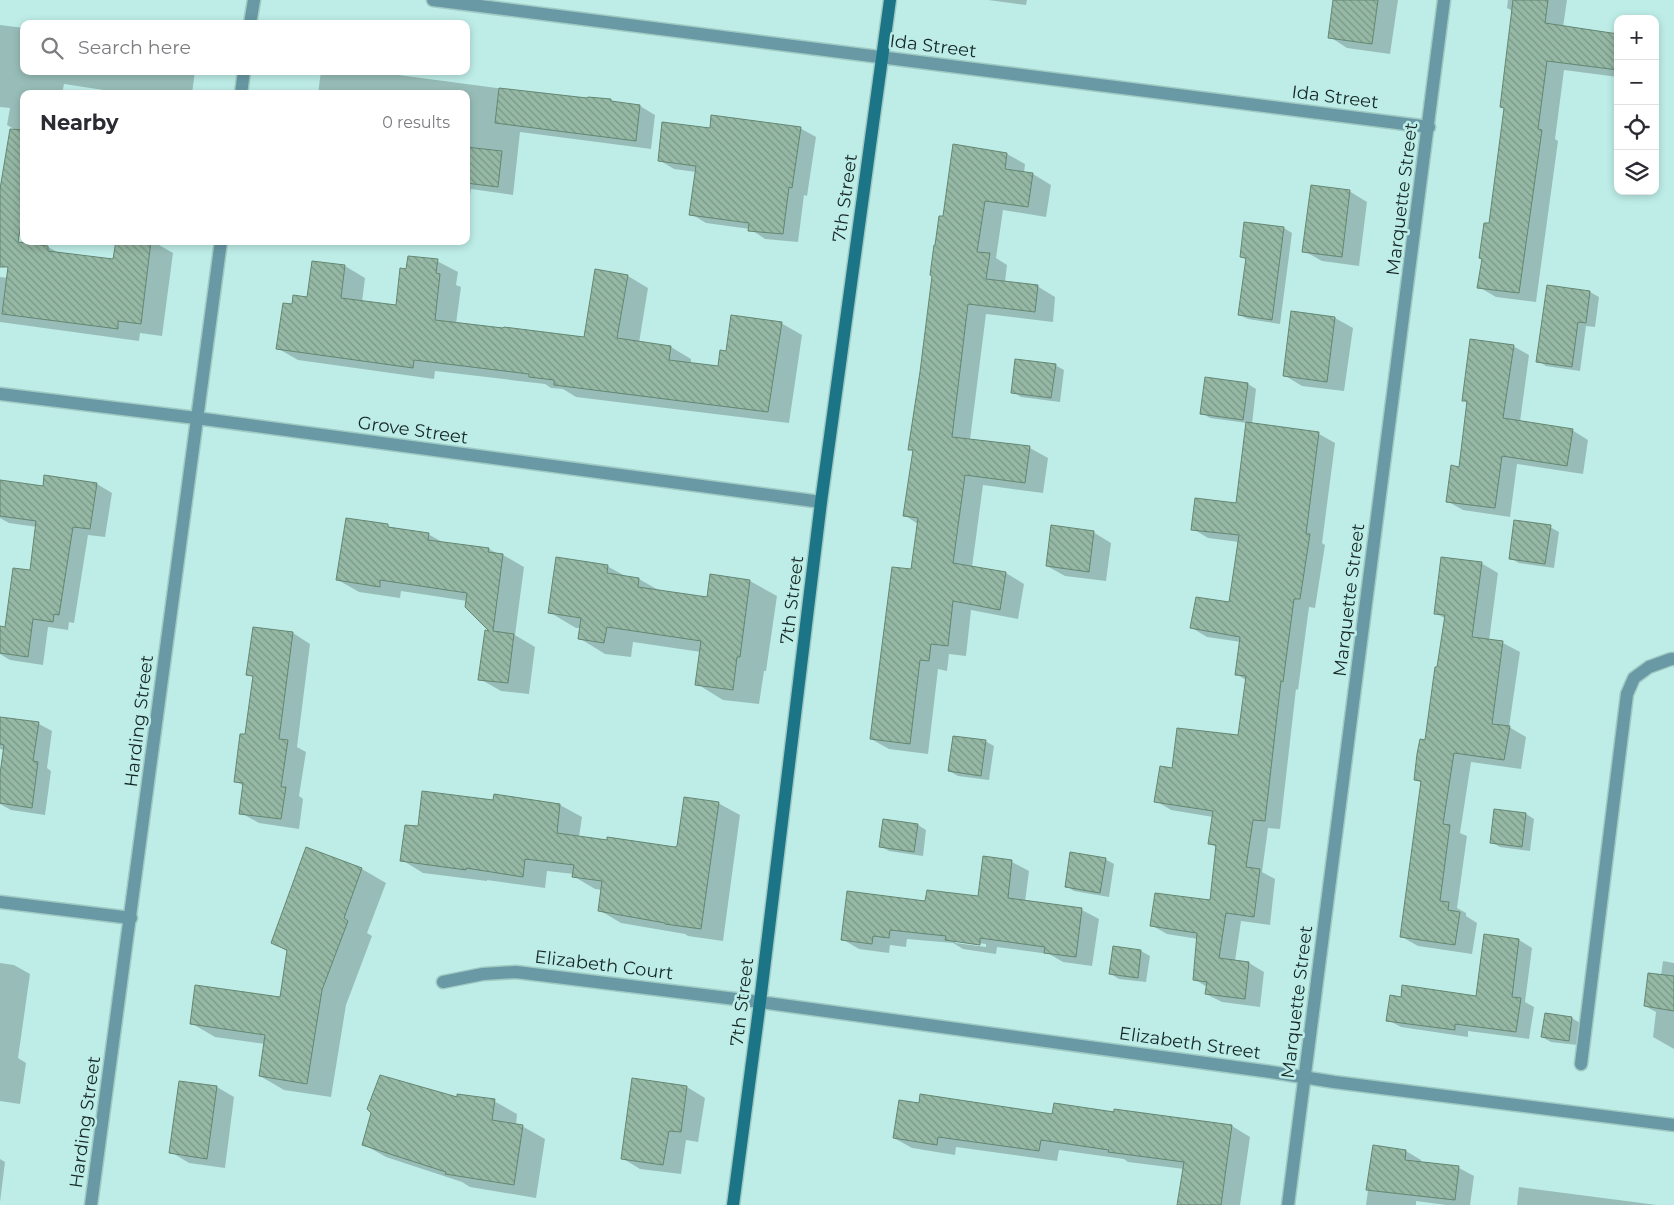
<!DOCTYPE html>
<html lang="en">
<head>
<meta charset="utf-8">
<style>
  body { margin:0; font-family:Montserrat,sans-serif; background:#f7f7f7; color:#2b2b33 }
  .controls { position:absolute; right:15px; top:15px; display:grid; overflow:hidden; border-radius:10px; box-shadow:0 2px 8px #0003 }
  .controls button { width:45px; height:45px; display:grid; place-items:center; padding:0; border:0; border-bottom:1px solid #e1e1e2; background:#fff; color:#2b2b33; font:25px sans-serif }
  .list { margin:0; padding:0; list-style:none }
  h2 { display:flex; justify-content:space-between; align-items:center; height:65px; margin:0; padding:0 20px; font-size:21px }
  h2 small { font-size:16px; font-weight:400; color:#7c7c81 }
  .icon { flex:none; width:28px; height:28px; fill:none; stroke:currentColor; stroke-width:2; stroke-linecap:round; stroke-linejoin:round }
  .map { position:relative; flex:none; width:1674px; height:1205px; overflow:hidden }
  .search { position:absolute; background:#fff; box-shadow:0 2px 8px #0003; left:20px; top:20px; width:450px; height:55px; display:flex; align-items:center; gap:12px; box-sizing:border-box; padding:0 18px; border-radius:10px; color:#7c7c81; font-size:19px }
  .panel { position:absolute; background:#fff; box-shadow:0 2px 8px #0003; left:20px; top:90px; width:450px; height:155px; border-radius:10px }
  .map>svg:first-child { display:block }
  .shadow { fill:#0003; fill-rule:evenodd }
  .building { fill:url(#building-back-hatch); stroke:#648773 }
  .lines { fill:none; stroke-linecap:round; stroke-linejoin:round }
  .lane-casing { stroke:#a0cac4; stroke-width:15 }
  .street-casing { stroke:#a0cac4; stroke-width:15 }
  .secondary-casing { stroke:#a0cac4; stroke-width:15 }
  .lane { stroke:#6899a4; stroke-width:12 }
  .street { stroke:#6899a4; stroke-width:12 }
  .secondary { stroke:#1b7586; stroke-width:12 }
  .labels { text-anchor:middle; stroke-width:5; stroke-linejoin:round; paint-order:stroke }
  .street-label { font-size:18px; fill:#162826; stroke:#beede7 }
</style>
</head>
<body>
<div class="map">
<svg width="1674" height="1205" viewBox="0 0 1674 1205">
  <defs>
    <pattern id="building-back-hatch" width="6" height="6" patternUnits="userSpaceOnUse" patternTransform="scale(1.25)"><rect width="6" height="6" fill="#95b9a5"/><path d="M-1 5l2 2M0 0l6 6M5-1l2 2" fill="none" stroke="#799686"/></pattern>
  </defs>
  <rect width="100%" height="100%" fill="#beede7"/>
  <g class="shadow">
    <polygon points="988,0 1027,0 1026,5"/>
    <polygon points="1335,0 1398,0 1390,54 1347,48 1330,37"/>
    <polygon points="1508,0 1567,0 1563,27 1618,35 1618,77 1564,70 1555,139 1558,141 1536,302 1496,297 1479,287 1490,225 1505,109 1513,11 1507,8"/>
    <polygon points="0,25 24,28 24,71 195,71 192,94 130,94 64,84 62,94 24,94 24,135 7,125 10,108 0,107"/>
    <polygon points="321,71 368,71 589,100 610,101 615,103 640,106 655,115 651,149 520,132 513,195 471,189 468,207 466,207 466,94 318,94"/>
    <polygon points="800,128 816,137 807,196 804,195 798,242 765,239 750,229 706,223 691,214 696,172 674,169 659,160 711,130"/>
    <polygon points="1007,154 1025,164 1024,173 1033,174 1051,185 1046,217 1003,210 996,258 1007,265 1005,282 1037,286 1055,297 1053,322 986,314 970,440 1030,448 1048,458 1043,493 983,485 972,567 1006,573 1024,584 1018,619 971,610 966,656 949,654 947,671 938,669 928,754 889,749 871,739 912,571 918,524 904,515 914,452 909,449 944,218"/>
    <polygon points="0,186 24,189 24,228 3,225 0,223"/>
    <polygon points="1349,191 1367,202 1359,266 1322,261 1304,251"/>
    <polygon points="1284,228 1292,233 1280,324 1248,319 1240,315 1247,260 1241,257"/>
    <polygon points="117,241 152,241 173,253 162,336 140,333 139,341 0,322 0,277 8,278 48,247 59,253 114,260"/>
    <polygon points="437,261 458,272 456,285 461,287 456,324 585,338 628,276 648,288 639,343 671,347 691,359 691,364 719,368 727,353 781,323 802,335 789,423 576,397 563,389 551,388 545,384 435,371 434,379 298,360 277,348 293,305 309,298 345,266 365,278 362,302 397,306 407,270"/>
    <polygon points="1548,286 1590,292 1599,297 1595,327 1586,326 1580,371 1546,366 1538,361"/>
    <polygon points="1335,318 1353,328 1344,391 1302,386 1284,375"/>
    <polygon points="1513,346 1529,355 1520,422 1572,430 1588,440 1583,474 1517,464 1510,517 1463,510 1447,501 1460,468 1468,403 1463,400"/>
    <polygon points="1055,365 1064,370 1060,402 1021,397 1013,392"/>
    <polygon points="1248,384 1256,389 1252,424 1319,434 1335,443 1322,543 1325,545 1315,608 1309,607 1298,690 1296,689 1280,829 1268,828 1262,872 1275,879 1270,925 1241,921 1235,961 1249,963 1264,972 1260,1007 1222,1002 1206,994 1207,987 1194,979 1198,939 1167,934 1151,925 1211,902 1217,848 1210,844 1213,817 1171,810 1156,801 1173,769 1239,736 1246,680 1236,674 1241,642 1207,637 1192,628 1230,604 1239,542 1208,538 1193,529 1237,505 1247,423 1210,418 1202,413"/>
    <polygon points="0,481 44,487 97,484 112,493 105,537 88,535 74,623 69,622 68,630 48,627 43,665 10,660 0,654 0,628 6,628 31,572 37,527 9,523 0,518"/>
    <polygon points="388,526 394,529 428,534 444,543 489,549 498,554 503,555 524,567 515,635 535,647 529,694 501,691 480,679 492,632 467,601 401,591 400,598 359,592 338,580"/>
    <polygon points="1550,527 1559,532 1554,568 1519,563 1510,558"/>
    <polygon points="1093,532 1111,543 1106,581 1065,576 1047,566"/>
    <polygon points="1481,563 1498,573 1489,641 1503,643 1520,652 1509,727 1526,737 1521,769 1471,762 1460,833 1467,836 1457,908 1466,913 1466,916 1477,923 1472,954 1418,946 1402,937 1422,783 1416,780 1426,741 1446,619 1435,613"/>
    <polygon points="607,566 627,577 639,579 662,592 708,599 711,575 750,581 777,596 766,671 764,671 759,704 723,700 697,684 701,652 633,642 631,657 605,654 579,638 580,628 576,628 549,612"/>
    <polygon points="293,633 310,644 297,747 306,752 299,796 303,799 299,829 259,823 241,813 244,786 235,781 247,736 254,678 248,674"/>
    <polygon points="0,718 39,724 52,731 47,768 51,771 45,815 11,810 0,804 0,783 4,750 0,749"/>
    <polygon points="985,741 994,746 989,780 958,776 949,771"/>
    <polygon points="495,796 560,805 582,817 579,837 675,848 718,803 740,815 723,941 688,936 685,934 621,923 599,910 602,890 595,889 573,876 574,874 547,871 545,888 487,880 487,881 423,873 402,860 419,827 494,802"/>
    <polygon points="1526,814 1534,819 1530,851 1500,847 1491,842"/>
    <polygon points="918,825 926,830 923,856 889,851 880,846"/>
    <path d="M984 858 1012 862 1029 871 1025 902 1082 910 1099 919 1092 966 1063 962 1049 954 997 947 996 954 963 949 953 943 907 939 906 947 890 945 889 953 859 949 842 939 926 902 979 898ZM953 940 986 944V947L956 943Z"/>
    <polygon points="1105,859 1114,864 1109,897 1074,891 1066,886"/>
    <polygon points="362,869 386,883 367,933 372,936 346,1005 331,1097 284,1090 260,1076 265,1044 215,1037 191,1023 281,998 288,952 272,942"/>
    <polygon points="1519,940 1532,948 1525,1002 1534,1007 1529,1039 1468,1031 1468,1037 1401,1027 1388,1020 1402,998 1477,997"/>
    <polygon points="1114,948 1141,951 1150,956 1146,982 1119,979 1111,974"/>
    <polygon points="1663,961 1674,963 1674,1049 1653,1037 1656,1012 1645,1006 1661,975"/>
    <polygon points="0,963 14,965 30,974 18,1058 26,1063 20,1104 0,1101"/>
    <polygon points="1572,1018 1580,1023 1577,1045 1551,1042 1542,1037"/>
    <polygon points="633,1080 687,1087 705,1098 698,1142 686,1140 681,1174 640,1169 622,1158"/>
    <polygon points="217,1087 234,1097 225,1168 189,1163 171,1152"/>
    <polygon points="458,1099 494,1101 517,1114 516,1125 522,1126 545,1139 536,1198 470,1187 462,1182 386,1157 363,1144 373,1112"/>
    <polygon points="1115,1110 1232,1126 1250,1137 1240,1205 1178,1205 1184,1169 1128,1162 1124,1159 1059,1150 1057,1161 956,1147 955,1155 912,1148 894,1138 1053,1115 1115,1113"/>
    <polygon points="1374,1147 1406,1151 1421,1160 1421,1163 1459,1168 1474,1176 1470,1205 1446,1205 1416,1201 1416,1205 1366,1205"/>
    <polygon points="0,1159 5,1162 0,1202"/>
    <polygon points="1519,1187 1657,1205 1517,1205"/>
  </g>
  <g class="building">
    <polygon points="1333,0 1378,0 1372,44 1328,38"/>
    <polygon points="1513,0 1548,0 1545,23 1618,34 1618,70 1547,61 1538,129 1542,130 1519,293 1477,288 1482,259 1479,258 1484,223 1489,223 1504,108 1500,107"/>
    <polygon points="499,88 587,98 588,97 611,99 611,101 640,105 636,141 495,123"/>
    <polygon points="711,115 801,127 792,188 789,187 783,234 748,231 749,223 689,215 696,166 658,161 662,122 710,128"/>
    <polygon points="10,129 24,130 24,207 18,242 48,246 48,251 113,259 116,241 151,241 141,324 118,321 118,329 2,314 8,267 0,267 0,189"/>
    <polygon points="953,144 1007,153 1005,169 1033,173 1028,207 985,201 977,252 990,253 986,279 1038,285 1035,312 968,304 952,437 1030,446 1025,483 965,475 953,563 1006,572 1000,610 953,601 948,646 931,644 929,661 920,660 910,744 870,739 892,567 911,569 918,518 903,516 913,450 908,450 920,372 932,276 930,275 934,245 935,245 939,216 943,216"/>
    <polygon points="466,147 502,151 498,187 466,183"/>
    <polygon points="1311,185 1350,190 1342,257 1302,252"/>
    <polygon points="1244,222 1284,227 1272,320 1238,315 1246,258 1240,257"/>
    <polygon points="408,256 438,259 436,273 440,274 435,320 503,328 504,327 584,337 595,269 628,275 617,338 671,346 669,360 718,366 720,350 726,351 731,315 782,322 768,412 554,385 554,380 529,377 529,374 414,360 413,368 276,349 283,303 292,304 293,295 307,297 312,261 345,265 341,298 396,305 400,268 406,269"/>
    <polygon points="1547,285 1590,291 1586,323 1578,322 1572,367 1536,362"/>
    <polygon points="1291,311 1335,317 1327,382 1283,376"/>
    <polygon points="1470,339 1514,345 1503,418 1573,429 1567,466 1502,456 1495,508 1446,502 1451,465 1459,467 1467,401 1462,401"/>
    <polygon points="1015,359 1056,364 1051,398 1011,393"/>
    <polygon points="1205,377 1248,383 1243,420 1200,414"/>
    <polygon points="1246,422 1319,432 1306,534 1310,534 1300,599 1294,599 1283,682 1281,681 1265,821 1253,820 1246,867 1260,869 1254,917 1226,913 1219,958 1249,962 1245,999 1205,994 1207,982 1193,980 1197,933 1150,926 1155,893 1210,900 1216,845 1208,844 1213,811 1154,802 1160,766 1172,768 1177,728 1238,735 1246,676 1235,675 1240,637 1190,628 1196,597 1229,602 1239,535 1191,530 1195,498 1236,503"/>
    <polygon points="44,475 97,483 90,529 73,527 59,615 54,614 53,622 33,619 28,657 0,653 0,626 5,627 13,568 30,570 36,521 0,516 0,480 43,486"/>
    <polygon points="346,518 388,524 388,527 429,533 428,540 489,548 488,552 503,554 493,631 514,634 508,683 478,680 485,630 489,631 465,607 467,593 380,580 380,587 336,580"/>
    <polygon points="1514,520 1551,525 1545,564 1509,559"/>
    <polygon points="1051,525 1094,531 1089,572 1046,566"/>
    <polygon points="556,557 608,565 607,573 639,578 638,587 707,597 710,574 750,580 740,657 737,657 733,690 695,685 701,641 607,627 604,643 578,639 581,618 548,613"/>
    <polygon points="1441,557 1482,562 1472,637 1503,641 1492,724 1510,726 1504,760 1454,753 1443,824 1450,825 1440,901 1449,902 1448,910 1460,912 1455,945 1400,937 1421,781 1414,780 1417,754 1420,739 1425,740 1435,667 1437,667 1445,615 1434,614"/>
    <polygon points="253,627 293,632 279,739 288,740 281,787 286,787 281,819 239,814 243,783 234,782 240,734 245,734 253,676 246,675"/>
    <polygon points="0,717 39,722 33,761 38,762 32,808 0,803 0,774 4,745 0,744"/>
    <polygon points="953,736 986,740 981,776 948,771"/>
    <polygon points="422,791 493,800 494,794 560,804 557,833 607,840 607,837 675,847 677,846 684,797 719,802 701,929 665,924 665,923 598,911 602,881 572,877 574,865 525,859 523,877 466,868 466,870 400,861 405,825 418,826"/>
    <polygon points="1494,809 1526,813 1522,847 1490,843"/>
    <polygon points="883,819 918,824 914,852 879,847"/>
    <polygon points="306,847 362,868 344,918 348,921 322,990 307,1084 259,1076 265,1035 190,1024 195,985 280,997 287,950 271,943"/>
    <polygon points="1070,852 1106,858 1100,893 1065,887"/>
    <polygon points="983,856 1012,860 1008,898 1082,908 1076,957 1044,953 1045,947 980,938 980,945 945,940 946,936 890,930 889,938 873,936 872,944 841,940 847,891 925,901 927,890 978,896"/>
    <polygon points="1484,934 1519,939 1512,997 1521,998 1516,1032 1455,1024 1455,1030 1386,1021 1390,995 1401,997 1402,985 1476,996"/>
    <polygon points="1113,946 1141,950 1138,978 1109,974"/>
    <polygon points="1648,973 1674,976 1674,1011 1644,1006"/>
    <polygon points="1545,1013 1572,1017 1569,1041 1541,1037"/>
    <polygon points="380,1075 457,1097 457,1094 495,1099 492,1120 523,1125 514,1185 445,1174 446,1172 362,1145 371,1113 367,1109"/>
    <polygon points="632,1078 687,1086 681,1132 669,1131 663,1165 621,1159"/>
    <polygon points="179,1081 217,1086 207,1159 169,1153"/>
    <polygon points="920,1094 1052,1114 1054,1103 1114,1112 1114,1109 1232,1125 1221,1205 1177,1205 1184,1162 1108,1152 1109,1150 1041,1140 1039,1151 938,1137 937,1145 893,1138 899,1100 919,1103"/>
    <polygon points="1373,1145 1406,1150 1405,1160 1459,1166 1455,1200 1366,1190"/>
  </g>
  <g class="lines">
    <defs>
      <polyline id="lane" points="1581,1064 1627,694 1634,678 1649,667 1671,659 1674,659"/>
      <g id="street">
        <polyline points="433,0 1429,127"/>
        <polyline points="250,24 254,0"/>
        <polyline points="241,94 244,71"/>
        <polyline points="0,394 196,418 821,502"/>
        <polyline points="0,902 131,918"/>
        <polyline points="443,982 483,974 516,972 760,1002 1271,1072 1334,1082 1674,1125"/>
        <polyline points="91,1205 221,241"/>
        <polyline points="1288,1205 1444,0"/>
      </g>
      <polyline id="secondary" points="733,1205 760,1002 821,502 890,0"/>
    </defs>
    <use href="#lane" class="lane-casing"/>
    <use href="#street" class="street-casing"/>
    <use href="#secondary" class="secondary-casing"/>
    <use href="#lane" class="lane"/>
    <use href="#street" class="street"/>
    <use href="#secondary" class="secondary"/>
  </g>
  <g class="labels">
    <g class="street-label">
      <text transform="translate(933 46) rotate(7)" y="6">Ida Street</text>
      <text transform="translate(1335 97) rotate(7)" y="6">Ida Street</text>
      <text transform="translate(845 198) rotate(-82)" y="6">7th Street</text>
      <text transform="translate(1402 199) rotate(-83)" y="6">Marquette Street</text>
      <text transform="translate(413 430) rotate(8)" y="6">Grove Street</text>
      <text transform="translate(792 600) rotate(-83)" y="6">7th Street</text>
      <text transform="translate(1349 600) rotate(-83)" y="6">Marquette Street</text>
      <text transform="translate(139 721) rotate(-83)" y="6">Harding Street</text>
      <text transform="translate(604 965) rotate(7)" y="6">Elizabeth Court</text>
      <text transform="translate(742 1002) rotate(-83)" y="6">7th Street</text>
      <text transform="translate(1297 1002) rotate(-83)" y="6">Marquette Street</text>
      <text transform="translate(1190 1043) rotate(8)" y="6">Elizabeth Street</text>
      <text transform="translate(85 1122) rotate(-82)" y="6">Harding Street</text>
    </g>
  </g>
</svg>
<div class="controls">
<button>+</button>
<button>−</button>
<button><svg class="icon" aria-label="locate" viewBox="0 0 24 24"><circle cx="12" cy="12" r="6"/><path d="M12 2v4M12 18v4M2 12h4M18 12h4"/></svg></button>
<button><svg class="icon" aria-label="layers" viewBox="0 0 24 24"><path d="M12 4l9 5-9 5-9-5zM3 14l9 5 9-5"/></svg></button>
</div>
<div class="search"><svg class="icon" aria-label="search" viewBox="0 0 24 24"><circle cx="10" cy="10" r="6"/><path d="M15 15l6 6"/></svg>Search here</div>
<section class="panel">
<h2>Nearby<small>0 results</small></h2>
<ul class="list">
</ul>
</section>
</div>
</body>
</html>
